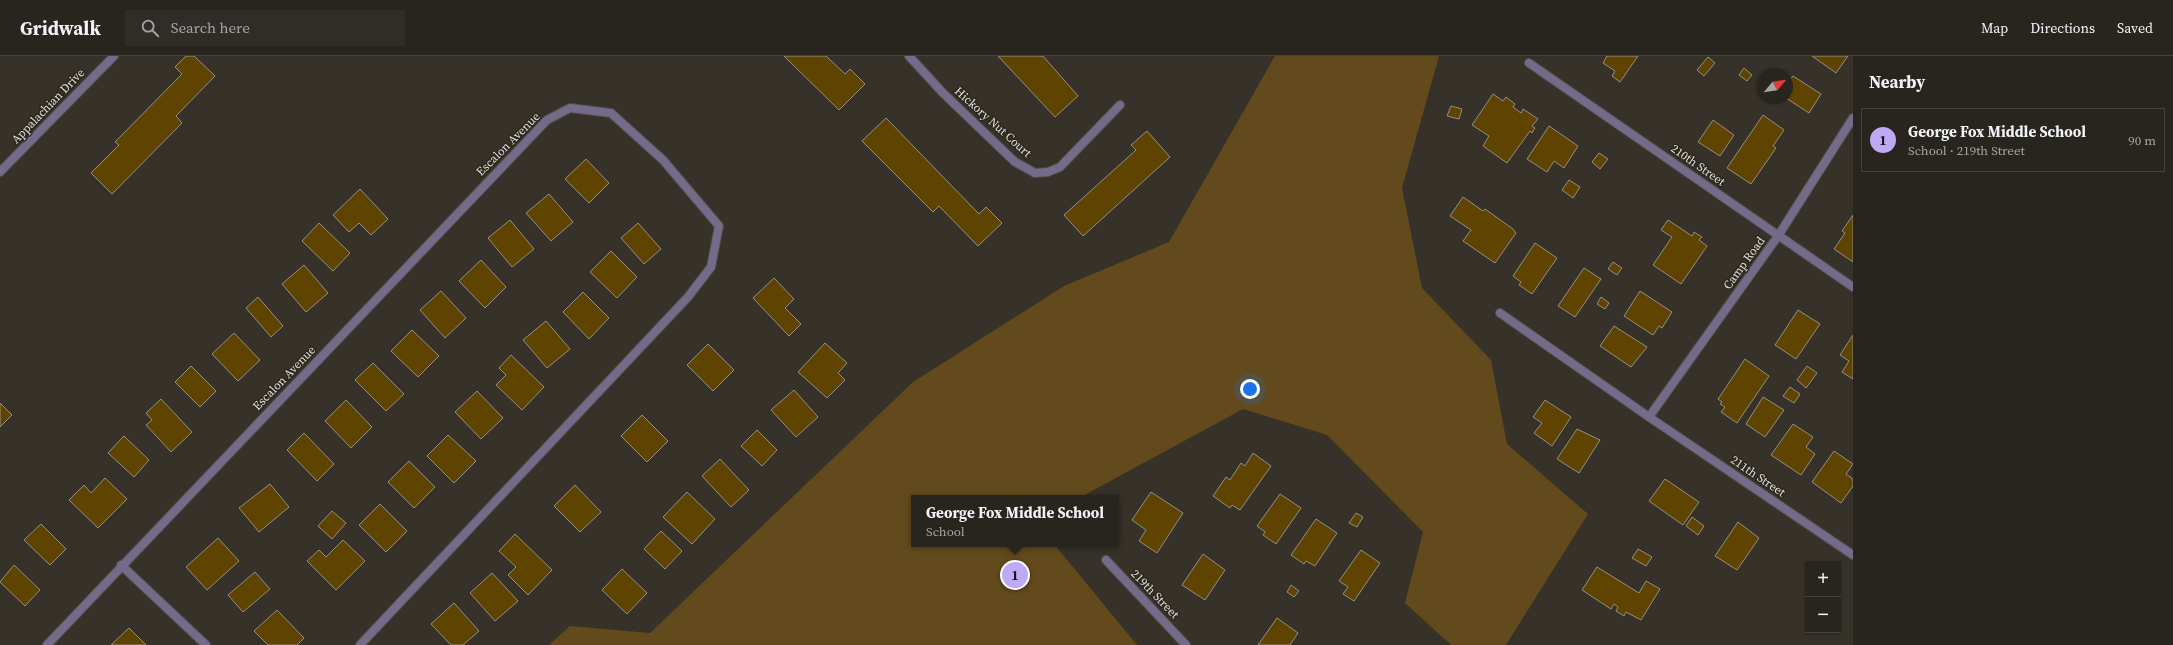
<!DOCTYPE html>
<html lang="en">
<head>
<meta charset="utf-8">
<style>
  body { margin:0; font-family:"Source Serif 4",serif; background:#302d28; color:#f1f3f6 }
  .controls { position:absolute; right:12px; bottom:12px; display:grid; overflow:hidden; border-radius:0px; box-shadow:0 1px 3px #0004 }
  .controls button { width:36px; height:36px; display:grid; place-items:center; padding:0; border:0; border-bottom:1px solid #44423d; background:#28251f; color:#f1f3f6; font:20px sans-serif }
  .compass { position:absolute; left:1757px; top:12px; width:36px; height:36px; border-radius:50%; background:#28251f; box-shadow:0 1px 3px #0004; rotate:61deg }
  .you { position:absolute; left:1250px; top:333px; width:14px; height:14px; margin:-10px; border:3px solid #fff; border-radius:50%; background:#1a73e8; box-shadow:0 0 0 6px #1a73e833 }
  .badge { display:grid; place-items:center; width:26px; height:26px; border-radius:50%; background:#bea9f4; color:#111; font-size:13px; font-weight:700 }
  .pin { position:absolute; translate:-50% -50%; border:2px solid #fff; box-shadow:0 1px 4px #0006 }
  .popup { position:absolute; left:911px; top:439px; width:208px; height:52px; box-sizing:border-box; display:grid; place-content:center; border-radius:0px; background:#28251f; filter:drop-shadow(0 1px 3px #0005); font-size:13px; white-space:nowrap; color:#a5a5a4 }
  .popup b { font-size:15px; color:#f1f3f6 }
  .popup::after { content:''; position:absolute; left:50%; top:100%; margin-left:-8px; border:8px solid transparent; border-top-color:#28251f }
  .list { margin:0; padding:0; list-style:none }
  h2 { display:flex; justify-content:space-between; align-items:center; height:52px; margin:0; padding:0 16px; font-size:17px }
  h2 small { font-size:13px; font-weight:400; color:#a5a5a4 }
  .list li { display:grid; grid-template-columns:26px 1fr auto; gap:12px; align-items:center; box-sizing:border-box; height:64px; margin:0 8px 8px; padding:0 8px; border:1px solid #44423d; border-radius:0px }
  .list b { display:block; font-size:15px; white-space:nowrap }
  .list p { margin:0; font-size:13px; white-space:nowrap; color:#a5a5a4 }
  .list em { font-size:13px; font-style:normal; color:#a5a5a4 }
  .icon { flex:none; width:22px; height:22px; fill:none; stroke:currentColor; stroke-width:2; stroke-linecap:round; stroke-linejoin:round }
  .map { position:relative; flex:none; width:1853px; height:589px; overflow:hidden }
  header { display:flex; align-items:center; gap:24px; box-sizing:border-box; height:56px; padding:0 20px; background:#28251f; border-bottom:1px solid #44423d }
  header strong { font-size:19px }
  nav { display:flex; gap:22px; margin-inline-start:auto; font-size:14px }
  .search { width:280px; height:36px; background:#302d28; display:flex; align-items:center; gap:10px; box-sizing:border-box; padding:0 14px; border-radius:0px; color:#a5a5a4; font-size:15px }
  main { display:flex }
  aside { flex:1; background:#28251f }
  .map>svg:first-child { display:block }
  .green { fill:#624a1c }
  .building { fill:#5f4300; stroke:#958f85 }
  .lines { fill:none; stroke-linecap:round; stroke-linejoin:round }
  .street-casing { stroke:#514d45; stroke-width:10 }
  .street { stroke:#746b8a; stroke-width:8 }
  .labels { text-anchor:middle; stroke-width:3; stroke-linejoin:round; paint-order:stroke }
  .street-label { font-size:12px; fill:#e1ddd8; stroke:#2c281f }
</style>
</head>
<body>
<header>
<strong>Gridwalk</strong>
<div class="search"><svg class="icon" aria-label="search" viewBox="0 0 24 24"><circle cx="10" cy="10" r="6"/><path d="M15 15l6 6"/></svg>Search here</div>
<nav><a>Map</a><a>Directions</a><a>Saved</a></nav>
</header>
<main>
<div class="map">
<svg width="1853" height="589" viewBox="0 0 1853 589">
  <rect width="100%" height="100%" fill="#363129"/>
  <polygon class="green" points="1275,0 1439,0 1402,132 1422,232 1491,304 1507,388 1588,458 1506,589 1451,589 1405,547 1423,476 1327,379 1243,353 1079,442 914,442 914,488 1054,488 1137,589 549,589 570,570 650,577 913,326 1064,230 1169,186"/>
  <g class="building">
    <polygon points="186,0 194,0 215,20 176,60 182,67 112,138 91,117 119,89 115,86 182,18 175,11"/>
    <polygon points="784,0 826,0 845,18 850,13 865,28 839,54"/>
    <polygon points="998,0 1043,0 1078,40 1055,61"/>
    <polygon points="1607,0 1638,0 1620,26 1612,20 1615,15 1603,7"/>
    <polygon points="1812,0 1848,0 1836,17"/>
    <polygon points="1708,1 1715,7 1704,20 1697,14"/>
    <polygon points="1744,12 1752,19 1747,25 1739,19"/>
    <polygon points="1793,20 1821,38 1809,57 1786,42 1787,23 1789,25"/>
    <polygon points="1493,38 1503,45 1506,41 1515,48 1513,51 1521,57 1523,53 1538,63 1532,70 1535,72 1532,77 1530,75 1507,107 1483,90 1489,80 1472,69"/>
    <polygon points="1451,50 1462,53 1459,63 1447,60"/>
    <polygon points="1763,59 1784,74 1773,90 1776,92 1751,128 1727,112"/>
    <polygon points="886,62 979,158 986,151 1002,167 978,190 939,150 933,156 862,85"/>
    <polygon points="1713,64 1734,79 1720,100 1698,86"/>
    <polygon points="1549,70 1578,90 1564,112 1554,105 1547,116 1527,103"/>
    <polygon points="1147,75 1170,101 1083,180 1064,159 1136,94 1131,89"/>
    <polygon points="1599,97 1608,103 1600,113 1592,106"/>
    <polygon points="586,103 609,127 589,147 565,123"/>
    <polygon points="1569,124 1580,131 1573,142 1562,134"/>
    <polygon points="360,133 388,163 371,179 359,167 349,176 333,159"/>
    <polygon points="549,138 573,166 551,185 526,157"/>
    <polygon points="1463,141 1483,155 1485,153 1513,173 1516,177 1495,207 1463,185 1471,174 1450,160"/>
    <polygon points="1853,159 1853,206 1834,193 1845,177 1842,175"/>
    <polygon points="510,164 534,193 512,211 488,182"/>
    <polygon points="1668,164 1692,180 1694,176 1702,181 1699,184 1707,190 1681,228 1653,209 1672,181 1661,174"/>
    <polygon points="319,167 350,197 333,215 302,185"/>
    <polygon points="638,167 661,193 644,208 621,182"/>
    <polygon points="1535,187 1557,202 1532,238 1519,229 1521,226 1513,220"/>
    <polygon points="611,195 637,221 617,242 590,216"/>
    <polygon points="481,204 506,231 485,252 459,225"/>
    <polygon points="1613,206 1622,212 1617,219 1608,213"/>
    <polygon points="304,209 328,237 306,256 282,228"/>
    <polygon points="1584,212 1601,223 1575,261 1558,250"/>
    <polygon points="774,222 794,243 785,252 801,268 789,280 753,242"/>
    <polygon points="441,235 466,262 445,282 420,254"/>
    <polygon points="1640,235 1672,256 1662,272 1659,270 1653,279 1624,260"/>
    <polygon points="583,236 609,262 589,283 563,256"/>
    <polygon points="258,241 283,270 271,281 246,252"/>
    <polygon points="1601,241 1609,247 1605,253 1597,248"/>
    <polygon points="1798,254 1820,268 1796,303 1775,289"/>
    <polygon points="546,265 570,293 547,312 523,284"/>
    <polygon points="1614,270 1647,291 1631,311 1600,290"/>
    <polygon points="412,274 439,300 418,321 391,295"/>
    <polygon points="234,277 260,304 238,325 212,298"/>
    <polygon points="1853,279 1853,323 1842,316 1849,305 1840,299"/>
    <polygon points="825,287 847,307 838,317 845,324 827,342 798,316"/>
    <polygon points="708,288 734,314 713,335 687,309"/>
    <polygon points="511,299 544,331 522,354 496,329 506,319 499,312"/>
    <polygon points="1745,303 1769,320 1737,367 1721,356 1725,351 1720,348 1722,346 1718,343"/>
    <polygon points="373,307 404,338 386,355 355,324"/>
    <polygon points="191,310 216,335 200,351 175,326"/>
    <polygon points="1807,310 1817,317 1806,332 1797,324"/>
    <polygon points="1790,331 1800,338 1794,347 1783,340"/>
    <polygon points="794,334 818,361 796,381 771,354"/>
    <polygon points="477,335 503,362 481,383 455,356"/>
    <polygon points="1763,341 1784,354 1765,381 1746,368"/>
    <polygon points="161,343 192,376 171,396 146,369 152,364 146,357"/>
    <polygon points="346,344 372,371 351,392 325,365"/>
    <polygon points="1545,344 1571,361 1552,390 1534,377 1542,367 1533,361"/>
    <polygon points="0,347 12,359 0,371"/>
    <polygon points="642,359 668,385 647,406 621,380"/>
    <polygon points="1793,368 1813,381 1806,391 1815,398 1801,419 1771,399"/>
    <polygon points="1577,373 1600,384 1579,417 1557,403"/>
    <polygon points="757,374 777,394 762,410 741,390"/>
    <polygon points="304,377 334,408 317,425 287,394"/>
    <polygon points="448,379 476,405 454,427 427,400"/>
    <polygon points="124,380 149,404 134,421 108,397"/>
    <polygon points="1834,395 1853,408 1846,418 1853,423 1853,430 1841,447 1812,426"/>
    <polygon points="1253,397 1271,410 1240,454 1232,449 1230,452 1213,440 1226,421 1230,424 1241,407 1245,410"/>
    <polygon points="720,403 749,434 731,451 702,420"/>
    <polygon points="409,405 435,431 414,452 388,426"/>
    <polygon points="105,422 127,443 98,472 69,444 84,429 91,437"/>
    <polygon points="1665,423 1699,446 1683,469 1649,445"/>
    <polygon points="270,428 289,451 259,476 239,452"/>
    <polygon points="575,429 601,456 580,476 554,450"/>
    <polygon points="687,436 715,463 692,488 663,461"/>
    <polygon points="1151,436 1183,457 1157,497 1139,485 1146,474 1132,464"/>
    <polygon points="1280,438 1301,452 1276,488 1263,479 1265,476 1257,470"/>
    <polygon points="380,448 407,475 386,496 359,469"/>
    <polygon points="332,455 346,467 332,483 318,470"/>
    <polygon points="1356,457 1363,461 1357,471 1349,467"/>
    <polygon points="1692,461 1704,470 1698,479 1686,470"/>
    <polygon points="1316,463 1337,477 1315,510 1306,505 1304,508 1291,499"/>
    <polygon points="1738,466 1759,482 1737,514 1715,500"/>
    <polygon points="41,468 66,493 50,509 24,484"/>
    <polygon points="661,475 682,495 665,513 644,493"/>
    <polygon points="515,478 552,514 528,539 508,519 516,511 499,495"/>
    <polygon points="218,482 239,505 207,534 186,511"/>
    <polygon points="343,484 365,505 336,534 307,505 319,494 326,501"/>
    <polygon points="1638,493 1652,501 1646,510 1632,502"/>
    <polygon points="1361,494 1380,507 1354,545 1343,538 1348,531 1339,525"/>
    <polygon points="1203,498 1225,514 1205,544 1182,529"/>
    <polygon points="14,509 40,534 25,550 0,526"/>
    <polygon points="1597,511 1639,537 1646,525 1660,533 1641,564 1626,556 1624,560 1616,555 1618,551 1614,548 1611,553 1582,534"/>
    <polygon points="622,513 647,537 627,558 602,534"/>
    <polygon points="255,516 270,533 243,556 228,539"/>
    <polygon points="492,517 518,545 495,565 470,537"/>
    <polygon points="1291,529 1299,535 1294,541 1287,536"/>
    <polygon points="454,547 479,575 463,589 451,589 431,568"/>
    <polygon points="277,554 304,582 297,589 268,589 254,575"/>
    <polygon points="1277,562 1298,577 1290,589 1258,589"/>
    <polygon points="129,572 146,589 111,589"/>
  </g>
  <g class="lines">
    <defs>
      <g id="street">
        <polyline points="909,0 943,37 1015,106 1035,117 1048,116 1060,111 1120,49"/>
        <polyline points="1529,7 1853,231"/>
        <polyline points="0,116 114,0"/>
        <polyline points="1500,257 1649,361 1853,499"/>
        <polyline points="1649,361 1778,180 1853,62"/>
        <polyline points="1106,504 1186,589"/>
        <polyline points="121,509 206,589"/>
        <polyline points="47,589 547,64 570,52 611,57 663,104 719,170 711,211 688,241 360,589"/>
      </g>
    </defs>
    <use href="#street" class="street-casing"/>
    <use href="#street" class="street"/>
  </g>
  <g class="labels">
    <g class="street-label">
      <text transform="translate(48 50) rotate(-46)" y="4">Appalachian Drive</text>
      <text transform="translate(993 66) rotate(42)" y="4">Hickory Nut Court</text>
      <text transform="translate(508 88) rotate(-45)" y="4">Escalon Avenue</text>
      <text transform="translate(1698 109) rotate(35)" y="4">210th Street</text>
      <text transform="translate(1744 207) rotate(-54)" y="4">Camp Road</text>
      <text transform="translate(284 322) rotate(-46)" y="4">Escalon Avenue</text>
      <text transform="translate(1758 420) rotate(34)" y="4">211th Street</text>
      <text transform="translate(1155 538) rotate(46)" y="4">219th Street</text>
    </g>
  </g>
</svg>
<div class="controls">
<button>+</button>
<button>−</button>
</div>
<svg class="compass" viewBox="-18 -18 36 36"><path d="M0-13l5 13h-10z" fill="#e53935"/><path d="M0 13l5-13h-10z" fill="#a5a5a4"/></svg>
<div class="you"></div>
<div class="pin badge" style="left:1015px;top:519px">1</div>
<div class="popup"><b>George Fox Middle School</b>School</div>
</div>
<aside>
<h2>Nearby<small></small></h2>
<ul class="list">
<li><span class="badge">1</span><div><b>George Fox Middle School</b><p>School · 219th Street</p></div><em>90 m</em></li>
</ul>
</aside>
</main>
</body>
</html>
